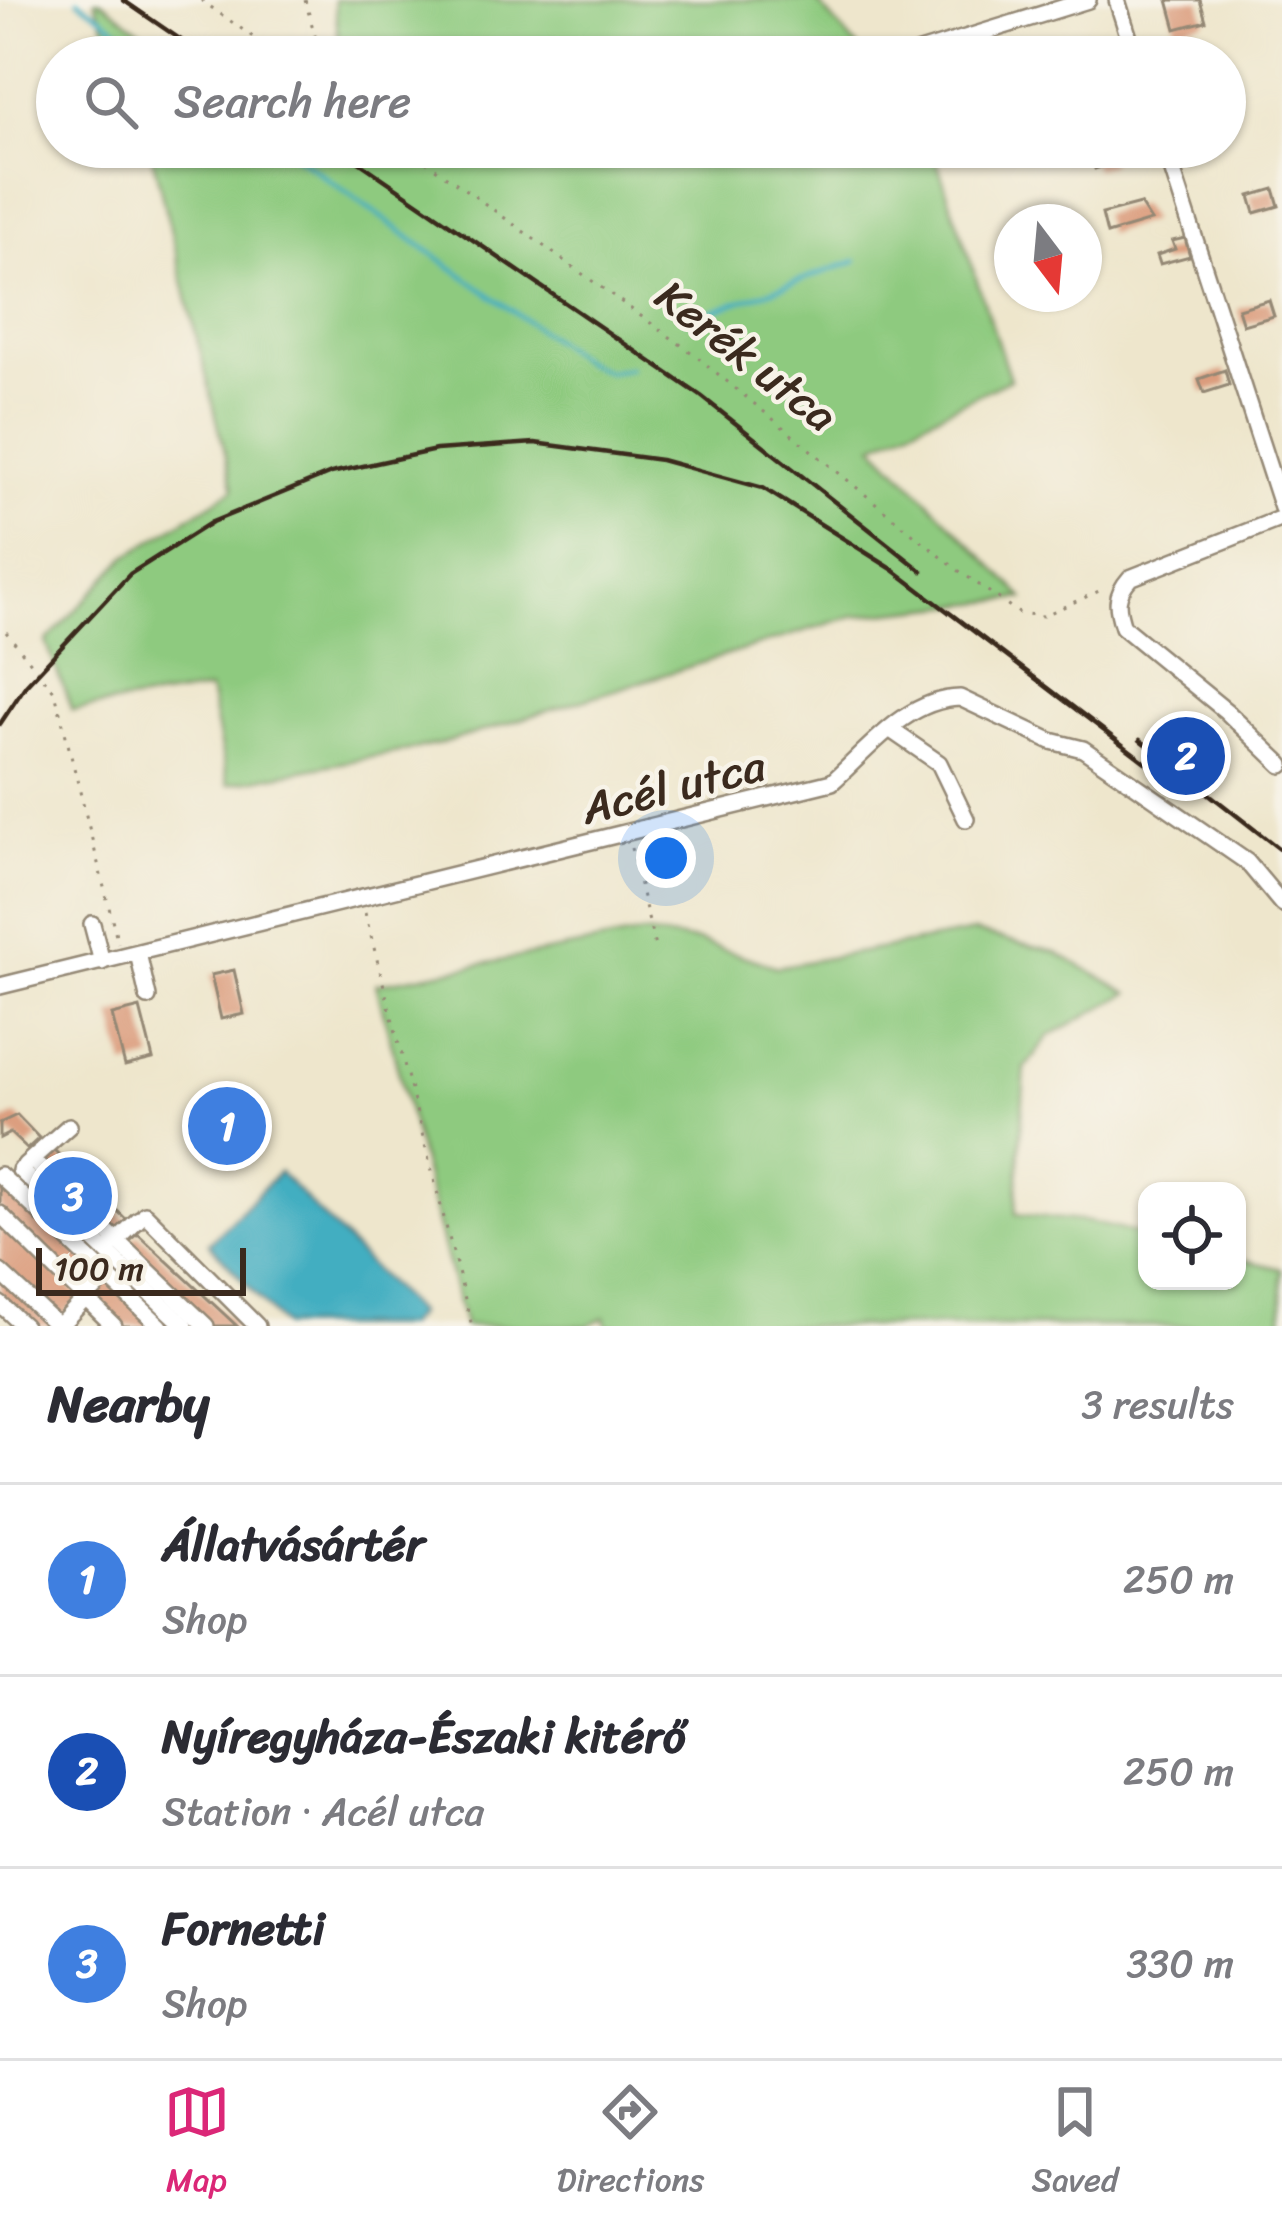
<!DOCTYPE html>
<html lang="en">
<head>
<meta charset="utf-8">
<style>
  body { margin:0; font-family:Sriracha,sans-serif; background:#f2f2f3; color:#2b2b33 }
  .controls { position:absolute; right:36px; bottom:36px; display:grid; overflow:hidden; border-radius:24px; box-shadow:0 3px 9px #0004 }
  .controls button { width:108px; height:108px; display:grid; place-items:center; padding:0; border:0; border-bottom:3px solid #e1e1e2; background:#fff; color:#2b2b33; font:60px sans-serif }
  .compass { position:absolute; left:994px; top:204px; width:108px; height:108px; border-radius:50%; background:#fff; box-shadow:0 3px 9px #0004; rotate:164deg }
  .scale { position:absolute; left:36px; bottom:30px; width:210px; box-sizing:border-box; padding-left:12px; border:6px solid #3b2a1e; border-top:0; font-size:33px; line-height:42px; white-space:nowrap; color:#3b2a1e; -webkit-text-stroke:9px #f7f3e8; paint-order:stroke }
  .you { position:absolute; left:666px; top:858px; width:42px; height:42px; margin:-30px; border:9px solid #fff; border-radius:50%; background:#1a73e8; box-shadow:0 0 0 18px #1a73e833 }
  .badge { display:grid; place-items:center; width:78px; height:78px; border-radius:50%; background:#db2777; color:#fff; font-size:39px; font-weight:700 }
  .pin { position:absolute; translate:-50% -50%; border:6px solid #fff; box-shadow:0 3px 12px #0006 }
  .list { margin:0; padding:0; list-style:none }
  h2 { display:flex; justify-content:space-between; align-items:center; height:156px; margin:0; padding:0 48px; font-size:51px }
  h2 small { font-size:39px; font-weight:400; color:#7c7c81 }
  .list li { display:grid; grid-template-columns:78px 1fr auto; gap:36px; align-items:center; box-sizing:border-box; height:192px; padding:0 48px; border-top:3px solid #e1e1e2 }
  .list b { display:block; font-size:45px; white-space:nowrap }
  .list p { margin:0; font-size:39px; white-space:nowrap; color:#7c7c81 }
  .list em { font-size:39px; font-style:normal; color:#7c7c81 }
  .icon { flex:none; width:66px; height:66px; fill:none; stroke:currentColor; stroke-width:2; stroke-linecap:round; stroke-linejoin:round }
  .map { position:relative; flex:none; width:1282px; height:1326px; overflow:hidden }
  .search { position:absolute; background:#fff; box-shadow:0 3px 9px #0004; left:36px; right:36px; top:36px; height:132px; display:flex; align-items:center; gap:30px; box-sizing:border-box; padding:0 42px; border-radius:66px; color:#7c7c81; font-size:45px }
  .sheet { height:732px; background:#fff }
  nav { display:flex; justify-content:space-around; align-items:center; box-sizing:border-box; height:168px; border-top:3px solid #e1e1e2; background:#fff; font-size:33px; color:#7c7c81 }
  nav a { display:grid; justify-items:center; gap:6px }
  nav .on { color:#db2777 }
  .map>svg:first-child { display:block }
  .green { fill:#8eca7f; stroke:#647a4e; stroke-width:3 }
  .water { fill:#42aec1; stroke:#3e6c70; stroke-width:3 }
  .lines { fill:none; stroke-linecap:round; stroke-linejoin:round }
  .stream { stroke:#42aec1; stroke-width:4.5 }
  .building { fill:#db9c7d }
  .minor-casing { stroke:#948875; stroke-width:20 }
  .path { stroke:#948875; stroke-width:3; stroke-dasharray:3 9; stroke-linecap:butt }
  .minor { stroke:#fff; stroke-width:15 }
  .rail { stroke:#3b2a1e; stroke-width:4.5 }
  .labels { text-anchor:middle; stroke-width:9; stroke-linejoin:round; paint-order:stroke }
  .street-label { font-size:45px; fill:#3b2a1e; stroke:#f7f3e8 }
</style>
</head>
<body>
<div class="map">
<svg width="1282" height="1326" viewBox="0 0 1282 1326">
  <rect width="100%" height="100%" fill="#f7f3e8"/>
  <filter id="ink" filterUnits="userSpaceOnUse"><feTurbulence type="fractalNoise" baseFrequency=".00833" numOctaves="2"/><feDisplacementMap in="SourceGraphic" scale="24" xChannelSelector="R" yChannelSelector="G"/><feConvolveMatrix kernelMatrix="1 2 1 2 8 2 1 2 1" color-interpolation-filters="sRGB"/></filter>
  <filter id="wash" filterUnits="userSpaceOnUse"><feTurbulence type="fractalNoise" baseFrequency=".004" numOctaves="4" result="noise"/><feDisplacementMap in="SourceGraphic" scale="48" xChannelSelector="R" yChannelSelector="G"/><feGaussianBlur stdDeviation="2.7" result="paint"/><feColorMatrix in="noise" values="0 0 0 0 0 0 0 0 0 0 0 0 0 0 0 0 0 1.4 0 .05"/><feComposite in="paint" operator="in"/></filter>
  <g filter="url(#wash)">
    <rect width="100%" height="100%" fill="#eee6cc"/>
    <g class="green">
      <polygon points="95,0 100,0 176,57 116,57"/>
      <polygon points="334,0 815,0 866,57 341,57"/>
      <polygon points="150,147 932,147 1010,379 874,445 1024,598 853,616 441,744 228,784 209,690 72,710 46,642 126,557 234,489"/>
      <polygon points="974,932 1055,952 1129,993 1049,1036 1025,1068 1016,1214 1089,1222 1147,1236 1147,1281 1237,1281 1237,1258 1282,1269 1282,1326 607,1326 605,1317 587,1326 464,1326 376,984 643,934 697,941 777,967"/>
    </g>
    <polygon class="water" points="279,1172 417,1314 406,1326 283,1326 209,1243"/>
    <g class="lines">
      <g class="stream">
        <polyline points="78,0 157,57"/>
        <polyline points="283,147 584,362 608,372 630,368"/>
        <polyline points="686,320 856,261"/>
      </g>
    </g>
    <g id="blocks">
      <g class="building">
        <polygon points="1168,0 1200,0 1206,21 1176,29"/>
        <polygon points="1087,147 1114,147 1116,153 1109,155 1111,164 1095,169"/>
        <polygon points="1274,189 1279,206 1255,213 1250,196"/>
        <polygon points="1140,204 1151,221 1107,234 1102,214"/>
        <polygon points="1185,238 1190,256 1160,264 1157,255 1175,249 1172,241"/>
        <polygon points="1269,300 1274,316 1243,325 1238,309"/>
        <polygon points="1225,370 1229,385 1204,393 1199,379"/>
        <polygon points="1186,715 1205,733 1198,741 1192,735 1186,742 1173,728"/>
        <polygon points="234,970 244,1014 221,1019 211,975"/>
        <polygon points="140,1008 153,1059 125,1066 112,1015"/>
        <polygon points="17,1115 39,1138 27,1149 10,1133 0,1138 0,1123"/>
        <polygon points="54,1150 130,1223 115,1237 39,1164"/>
        <polygon points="0,1178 102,1276 85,1293 0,1209"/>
        <polygon points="0,1222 80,1297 58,1321 0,1265"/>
        <polygon points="138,1234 237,1326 209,1326 124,1246"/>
        <polygon points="0,1275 53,1326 29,1326 0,1299"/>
        <polygon points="107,1280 156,1326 118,1326 89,1298"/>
      </g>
    </g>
  </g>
  <g filter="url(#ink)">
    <use href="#blocks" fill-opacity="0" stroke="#948875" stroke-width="3"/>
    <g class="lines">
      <defs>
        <g id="minor">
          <polyline points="1117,0 1135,57"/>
          <polyline points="907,56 1088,0"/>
          <polyline points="1165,147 1282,508"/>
          <path d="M1282 518 1130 578C1115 595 1116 606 1123 627L1226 711 1282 765"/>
          <polyline points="891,730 939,763 966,819"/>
          <polyline points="92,924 102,962"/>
          <polyline points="138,953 148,997"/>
          <path d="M0 986 832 782C869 749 907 699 960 698L1051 741 1083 749 1247 862 1282 904"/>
          <polyline points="32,1160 206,1326"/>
          <polyline points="25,1165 69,1126"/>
          <polyline points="20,1170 185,1326"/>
          <polyline points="0,1175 160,1326"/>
          <polyline points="0,1214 114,1326"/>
          <polyline points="145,1214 257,1326"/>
          <polyline points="113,1244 139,1219"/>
          <polyline points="0,1272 58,1326"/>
          <polyline points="0,1304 24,1326"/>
          <polyline points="59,1326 107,1276"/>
        </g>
      </defs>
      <use href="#minor" class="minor-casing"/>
      <g class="path">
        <polyline points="201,0 281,57"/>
        <polyline points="305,0 321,57"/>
        <polyline points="406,147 691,352 955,568 1019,613 1043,616 1106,588"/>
        <polyline points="6,632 55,692 118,943"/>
        <polyline points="631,848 656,951"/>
        <polyline points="365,913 472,1326"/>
      </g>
      <use href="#minor" class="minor"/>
      <g class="rail">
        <polyline points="123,0 206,57"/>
        <polyline points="337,147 701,396 922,571"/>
        <polyline points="0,724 26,685 130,574 212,522 331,473 436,450 535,443 661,460 763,488 892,569 1149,765"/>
        <polyline points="1140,740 1282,851"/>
      </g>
    </g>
  </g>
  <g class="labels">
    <g class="street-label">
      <text transform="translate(747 355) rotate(38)" y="16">Kerék utca</text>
      <text transform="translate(673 786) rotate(-14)" y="16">Acél utca</text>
    </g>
  </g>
</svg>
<div class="controls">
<button><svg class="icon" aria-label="locate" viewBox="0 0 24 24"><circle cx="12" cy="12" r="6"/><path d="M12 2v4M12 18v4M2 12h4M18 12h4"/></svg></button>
</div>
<svg class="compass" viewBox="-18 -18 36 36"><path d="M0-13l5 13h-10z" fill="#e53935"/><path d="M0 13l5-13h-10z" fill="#7c7c81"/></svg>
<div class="scale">100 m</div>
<div class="you"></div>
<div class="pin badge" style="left:227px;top:1126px;background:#3f7fe0">1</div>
<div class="pin badge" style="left:1186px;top:756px;background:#1a4fb4">2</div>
<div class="pin badge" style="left:73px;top:1196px;background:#3f7fe0">3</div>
<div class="search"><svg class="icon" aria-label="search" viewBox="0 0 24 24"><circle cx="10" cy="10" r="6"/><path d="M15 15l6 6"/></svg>Search here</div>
</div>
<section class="sheet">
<h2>Nearby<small>3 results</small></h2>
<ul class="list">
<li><span class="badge" style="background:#3f7fe0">1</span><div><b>Állatvásártér</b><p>Shop</p></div><em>250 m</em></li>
<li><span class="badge" style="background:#1a4fb4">2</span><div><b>Nyíregyháza-Északi kitérő</b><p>Station · Acél utca</p></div><em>250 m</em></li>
<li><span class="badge" style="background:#3f7fe0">3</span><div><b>Fornetti</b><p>Shop</p></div><em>330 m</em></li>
</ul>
</section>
<nav>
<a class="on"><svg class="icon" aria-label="map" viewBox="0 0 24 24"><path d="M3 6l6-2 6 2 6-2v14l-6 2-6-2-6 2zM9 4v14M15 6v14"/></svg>Map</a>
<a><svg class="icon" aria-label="directions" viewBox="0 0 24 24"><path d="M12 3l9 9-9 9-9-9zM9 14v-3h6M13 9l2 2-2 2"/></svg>Directions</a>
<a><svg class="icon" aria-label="saved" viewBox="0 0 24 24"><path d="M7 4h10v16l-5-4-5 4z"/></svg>Saved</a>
</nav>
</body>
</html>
